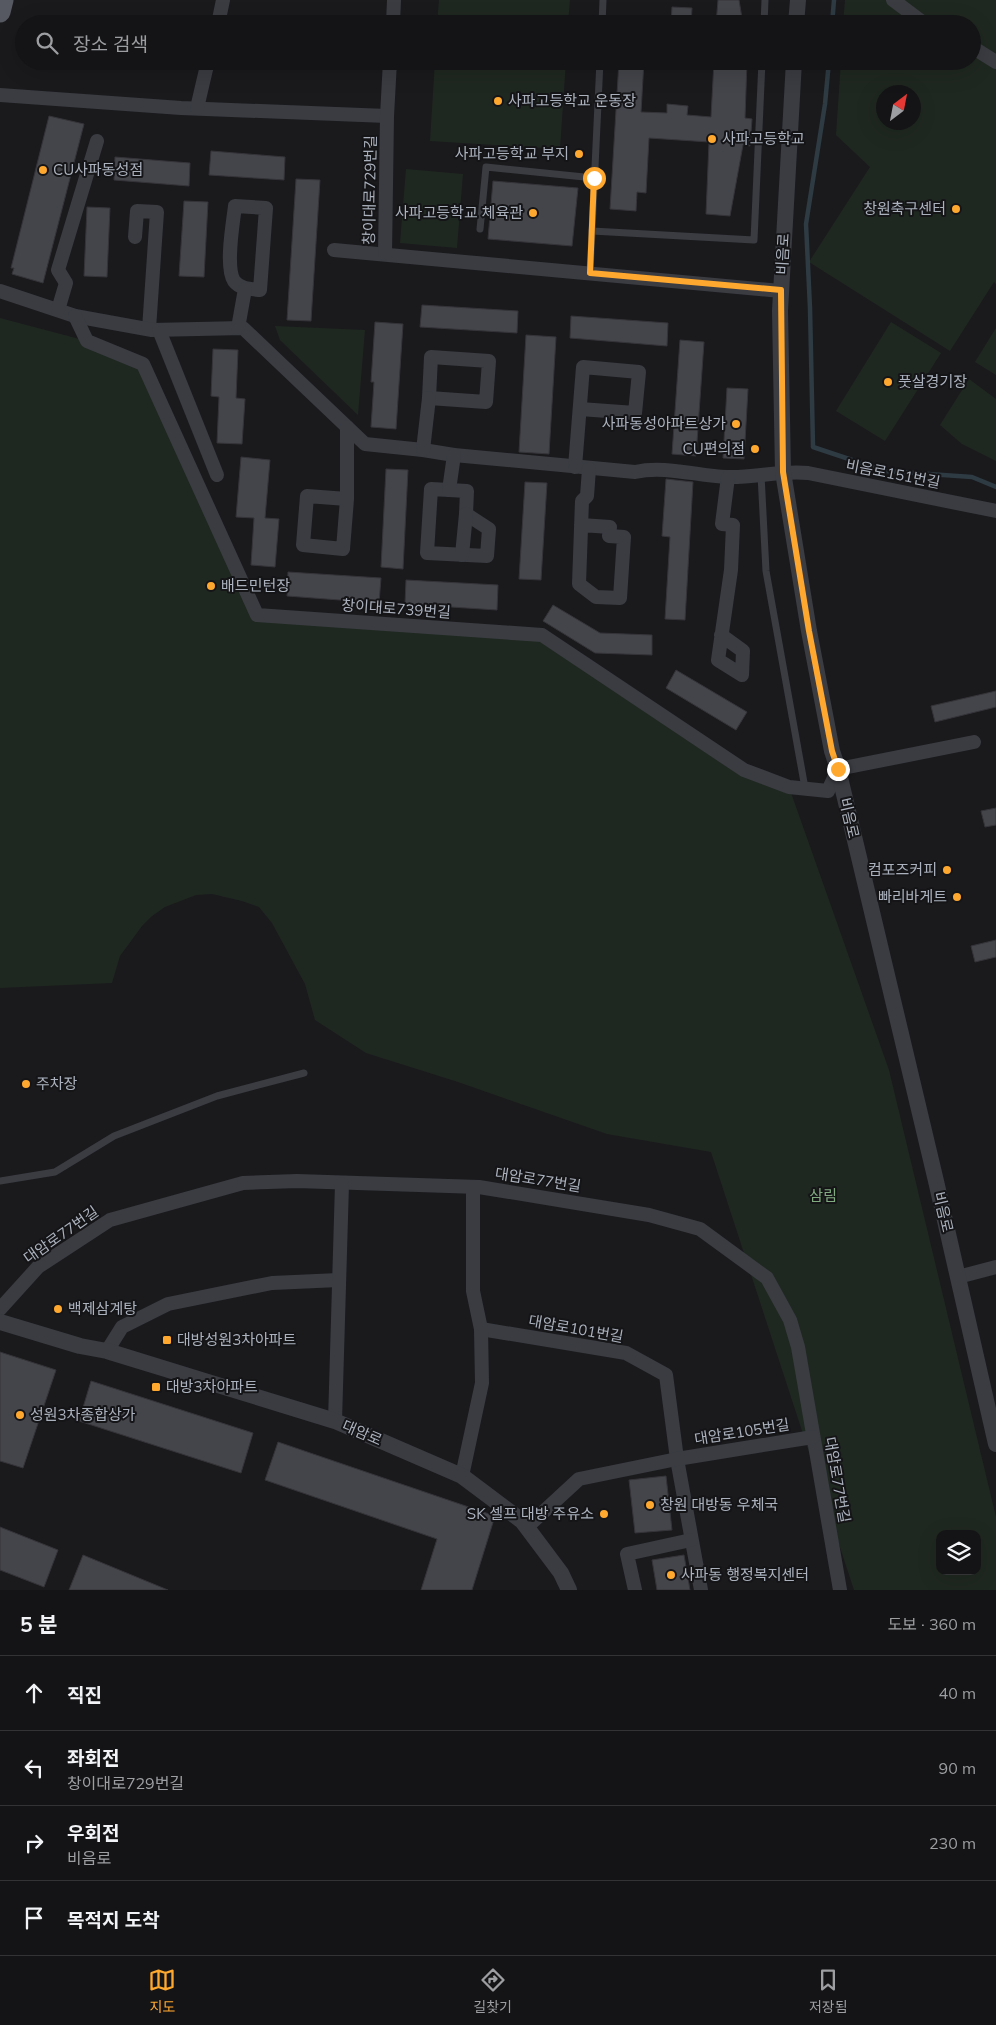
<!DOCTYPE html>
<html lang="ko">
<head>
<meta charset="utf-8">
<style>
  body { margin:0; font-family:Mulish,"Noto Sans KR",sans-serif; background:#212123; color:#f1f3f6 }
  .controls { position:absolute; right:15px; bottom:15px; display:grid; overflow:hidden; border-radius:10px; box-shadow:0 5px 20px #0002 }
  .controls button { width:45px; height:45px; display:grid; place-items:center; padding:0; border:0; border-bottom:1px solid #333335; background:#141416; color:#f1f3f6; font:25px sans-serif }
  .compass { position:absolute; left:876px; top:85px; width:45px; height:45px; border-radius:50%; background:#141416; box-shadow:0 5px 20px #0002; rotate:32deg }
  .stop { position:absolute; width:15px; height:15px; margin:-11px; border:4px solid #ffa82f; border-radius:50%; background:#fff }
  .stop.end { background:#ffa82f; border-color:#fff; box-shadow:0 1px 5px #0008 }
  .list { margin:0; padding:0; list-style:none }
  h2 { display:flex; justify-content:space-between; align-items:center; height:65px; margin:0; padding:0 20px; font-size:21px }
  h2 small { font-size:16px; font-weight:400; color:#9d9ea1 }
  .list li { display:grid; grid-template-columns:32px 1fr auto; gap:15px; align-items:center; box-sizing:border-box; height:75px; padding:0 20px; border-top:1px solid #333335 }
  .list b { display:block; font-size:19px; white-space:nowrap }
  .list p { margin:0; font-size:16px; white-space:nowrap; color:#9d9ea1 }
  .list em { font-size:16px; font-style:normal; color:#9d9ea1 }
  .icon { flex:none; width:28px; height:28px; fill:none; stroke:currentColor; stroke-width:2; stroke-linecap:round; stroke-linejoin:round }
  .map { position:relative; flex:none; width:996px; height:1590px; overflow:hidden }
  .search { position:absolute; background:#141416; box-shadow:0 5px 20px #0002; left:15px; right:15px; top:15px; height:55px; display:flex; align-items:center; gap:12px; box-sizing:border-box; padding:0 18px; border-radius:28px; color:#9d9ea1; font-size:19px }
  .sheet { height:365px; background:#141416 }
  nav { display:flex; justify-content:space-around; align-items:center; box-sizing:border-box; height:70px; border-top:1px solid #333335; background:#141416; font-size:14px; color:#9d9ea1 }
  nav a { display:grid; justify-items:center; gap:2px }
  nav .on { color:#ffa82f }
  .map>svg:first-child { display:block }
  .green { fill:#1f2820; fill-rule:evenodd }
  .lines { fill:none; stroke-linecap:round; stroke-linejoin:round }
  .stream { stroke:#2e3b43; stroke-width:4.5 }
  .building { fill:#44454a; stroke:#343439 }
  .service { stroke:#3a3c42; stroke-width:7 }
  .minor { stroke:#3a3c42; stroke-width:14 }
  .tertiary { stroke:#3a3c42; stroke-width:16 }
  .primary { stroke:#565961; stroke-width:21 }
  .route { stroke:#ffa82f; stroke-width:6 }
  .poi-dot { fill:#ffa82f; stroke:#151518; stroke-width:2 }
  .labels { text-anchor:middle; stroke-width:4; stroke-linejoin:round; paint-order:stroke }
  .poi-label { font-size:15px; fill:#abb2bd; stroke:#151518; text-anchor:start }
  .street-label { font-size:15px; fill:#abb2bd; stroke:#151518 }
  .park-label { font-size:15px; fill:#81aa80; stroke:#151518 }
</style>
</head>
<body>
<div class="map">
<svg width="996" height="1590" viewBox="0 0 996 1590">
  <rect width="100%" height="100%" fill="#1a1a1d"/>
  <g class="green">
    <polygon points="439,0 570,0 568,24 437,24"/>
    <path d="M845 0H996V284L994 282 950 351 809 262 870 167 836 135 841 61H972V24H843ZM884 92H914V122H884Z"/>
    <polygon points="435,61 566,61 560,149 430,141"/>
    <polygon points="406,169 463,174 457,248 400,243"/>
    <path d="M0 318 87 341 143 364 257 615 542 635 744 770 789 787 889 1070 996 1517V1590H854L711 1152 607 1134 458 1082 366 1053 315 1020 305 984 272 923 259 907 242 901 212 894 196 895 165 907 152 916 142 926 120 956 112 983 0 988ZM940 1534H977V1571H940Z"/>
    <polygon points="891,322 941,353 885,441 836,411"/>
    <polygon points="275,326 365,330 358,415 280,340"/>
    <polygon points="996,328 996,375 975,362"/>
    <polygon points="969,379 996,399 996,461 962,444 940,425"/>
  </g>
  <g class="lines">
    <g class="stream">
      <polyline points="832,24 834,0"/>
      <polyline points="829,61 825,104 806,224 810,308 813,447 885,471 972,477 996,487"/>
    </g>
  </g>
  <g class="building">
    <polygon points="718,0 739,0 743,24 716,24"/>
    <polygon points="672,7 692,8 691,24 671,24"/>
    <polygon points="619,61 644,61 641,112 667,113 667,104 688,106 687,115 711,117 714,61 747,61 745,118 752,119 750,146 743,145 730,216 706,214 709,142 649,138 646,193 637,192 636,211 610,209"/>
    <polygon points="49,116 84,124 43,283 12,274 14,268 11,268"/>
    <polygon points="211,151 285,157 284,180 209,175"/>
    <polygon points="115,157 190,163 189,186 114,180"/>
    <polygon points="296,179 320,180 311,321 287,320"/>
    <polygon points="493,181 578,188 572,246 488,239"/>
    <polygon points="184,201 208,202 204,277 179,276"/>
    <polygon points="87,207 110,208 107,277 84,276"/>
    <polygon points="422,305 518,311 517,333 420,327"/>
    <polygon points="571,316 668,323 667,346 570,338"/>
    <polygon points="375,322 403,324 396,429 371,427 374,382 371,382"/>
    <polygon points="526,335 556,337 549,454 519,452"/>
    <polygon points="680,340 704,342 696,456 672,454"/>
    <polygon points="213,349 238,350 236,398 245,399 242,444 217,443 219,397 211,396"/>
    <polygon points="727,388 748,389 744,459 723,458"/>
    <polygon points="241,457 270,460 265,518 279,519 275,567 251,565 254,518 236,517"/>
    <polygon points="386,469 408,470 403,569 381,567"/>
    <polygon points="666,479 693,482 685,620 665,619 670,537 662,536"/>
    <polygon points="525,482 547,483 541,580 519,579"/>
    <polygon points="288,572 381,578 379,603 287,596"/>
    <polygon points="406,580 498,585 497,610 405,604"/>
    <polygon points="553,605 600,633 652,635 652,655 595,653 543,621"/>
    <polygon points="676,670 747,712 736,730 666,688"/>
    <polygon points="996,691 996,707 935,722 931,706"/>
    <polygon points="996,808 996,825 985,827 981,811"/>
    <polygon points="996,940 996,957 975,962 971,946"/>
    <polygon points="0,1352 56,1370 23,1468 0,1461"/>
    <polygon points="91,1381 253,1433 241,1473 79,1421"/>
    <polygon points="278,1442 495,1516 472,1590 421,1590 437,1539 265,1480"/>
    <polygon points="666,1476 672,1530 635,1533 629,1480"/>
    <polygon points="0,1527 58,1550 44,1587 0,1570"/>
    <polygon points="83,1555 168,1590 69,1590"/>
    <polygon points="684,1555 690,1590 657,1590 652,1560"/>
  </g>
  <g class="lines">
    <g class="service">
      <polyline points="602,24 603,0"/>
      <polyline points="764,24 765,0"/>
      <polyline points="480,229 486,167 594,178"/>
      <polyline points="592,231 754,240 762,61"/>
      <polyline points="590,273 600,61"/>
      <polyline points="761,475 766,571 805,788"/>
      <polyline points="0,1181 55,1172 114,1136 217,1096 304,1073"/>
    </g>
    <g class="minor">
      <polyline points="893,0 925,24"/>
      <polyline points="218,24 223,0"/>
      <polyline points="393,24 394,0"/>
      <polyline points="972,47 996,62"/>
      <polyline points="0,95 181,108 387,116"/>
      <polyline points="197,108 208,61"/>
      <path d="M235 206 266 208 260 290C251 289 240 289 234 281 225 267 233 223 235 206Z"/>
      <polyline points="135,237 137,211 157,212 149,329"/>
      <polyline points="334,250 781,291"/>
      <polyline points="385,254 387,116 390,61"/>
      <path d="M0 291 75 316 152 330 243 328 365 444 423 450 454 455 635 472C665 465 697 476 727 477 755 478 780 470 808 473L996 511"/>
      <polyline points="58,310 66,283 58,270 97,141"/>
      <polyline points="75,316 87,341 143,364 257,615 542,635 744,770 789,787 828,791 838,769 974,742"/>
      <polyline points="238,328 245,289"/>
      <polyline points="159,330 217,475"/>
      <polygon points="431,357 489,361 486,402 429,398"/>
      <polyline points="423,450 429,398"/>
      <polyline points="575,467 583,367 639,372 635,413 580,409"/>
      <polygon points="431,489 467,491 466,514 489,529 487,556 427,553"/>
      <polyline points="449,490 454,455"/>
      <polyline points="347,499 307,496 303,545 343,549 347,499 347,427"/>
      <polyline points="581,525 610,527 609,536 624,537 620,598 596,597 579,584 582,501 587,496 589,469"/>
      <polyline points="462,555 466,514"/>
      <polyline points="721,635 743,651 742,675 718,660 731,570 733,525 722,524 728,477"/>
      <polyline points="958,1277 996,1267"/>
      <polyline points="0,1309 38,1267 110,1220 243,1183 297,1181 479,1187 649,1215 700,1229 767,1278 790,1320 798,1347 840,1590"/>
      <polyline points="481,1329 626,1353 666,1375 677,1459 701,1590"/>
      <polyline points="107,1351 122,1327 168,1304 272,1283 339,1280"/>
      <polyline points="335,1421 342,1184"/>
      <polyline points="462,1476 482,1383 481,1329 473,1291 473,1187"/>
      <polyline points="527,1527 579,1479 677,1459 813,1437"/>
      <polyline points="635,1590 627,1554 691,1540"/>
    </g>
    <g class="tertiary">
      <polyline points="796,24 798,0"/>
      <polyline points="794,61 780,311 783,472 809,631 832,751 838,769 936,1181 996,1444"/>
      <polyline points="0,1322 80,1346 107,1351 335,1421 462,1476 522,1521 561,1573 569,1590"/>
    </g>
    <polyline class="primary" points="0,12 3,0"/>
  </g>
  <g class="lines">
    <polyline class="route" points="594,178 590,273 781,290 783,472 809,631 832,751 838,769"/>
  </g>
  <g class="poi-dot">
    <circle cx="498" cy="101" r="5"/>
    <circle cx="712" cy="139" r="5"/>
    <circle cx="579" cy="154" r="5"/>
    <circle cx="43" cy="170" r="5"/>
    <circle cx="956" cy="209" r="5"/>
    <circle cx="533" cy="213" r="5"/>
    <circle cx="888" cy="382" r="5"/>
    <circle cx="736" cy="424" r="5"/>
    <circle cx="755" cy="449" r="5"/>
    <circle cx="211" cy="586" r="5"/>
    <circle cx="947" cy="870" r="5"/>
    <circle cx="957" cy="897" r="5"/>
    <circle cx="26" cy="1084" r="5"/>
    <circle cx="58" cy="1309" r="5"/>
    <rect x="162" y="1335" width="10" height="10" rx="2.5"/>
    <rect x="151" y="1382" width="10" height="10" rx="2.5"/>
    <circle cx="20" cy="1415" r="5"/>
    <circle cx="650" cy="1505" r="5"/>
    <circle cx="604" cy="1514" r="5"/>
    <circle cx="671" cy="1575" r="5"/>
  </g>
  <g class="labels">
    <g class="poi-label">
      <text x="508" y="106">사파고등학교 운동장</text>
      <text x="722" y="144">사파고등학교</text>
      <text x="569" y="159" text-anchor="end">사파고등학교 부지</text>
      <text x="53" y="175">CU사파동성점</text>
      <text x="946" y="214" text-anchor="end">창원축구센터</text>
      <text x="523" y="218" text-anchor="end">사파고등학교 체육관</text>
      <text x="898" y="387">풋살경기장</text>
      <text x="726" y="429" text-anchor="end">사파동성아파트상가</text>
      <text x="745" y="454" text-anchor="end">CU편의점</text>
      <text x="221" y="591">배드민턴장</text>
      <text x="937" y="875" text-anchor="end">컴포즈커피</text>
      <text x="947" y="902" text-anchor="end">빠리바게트</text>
      <text x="36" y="1089">주차장</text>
      <text x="68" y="1314">백제삼계탕</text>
      <text x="177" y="1345">대방성원3차아파트</text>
      <text x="166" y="1392">대방3차아파트</text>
      <text x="30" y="1420">성원3차종합상가</text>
      <text x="660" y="1510">창원 대방동 우체국</text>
      <text x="594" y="1519" text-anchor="end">SK 셀프 대방 주유소</text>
      <text x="681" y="1580">사파동 행정복지센터</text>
    </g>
    <g class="street-label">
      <text transform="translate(370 190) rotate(-89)" y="5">창이대로729번길</text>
      <text transform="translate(783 254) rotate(-87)" y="5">비음로</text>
      <text transform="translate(893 474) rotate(11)" y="5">비음로151번길</text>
      <text transform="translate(396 609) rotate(4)" y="5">창이대로739번길</text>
      <text transform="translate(849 818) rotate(77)" y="5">비음로</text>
      <text transform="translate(538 1180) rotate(9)" y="5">대암로77번길</text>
      <text transform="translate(943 1212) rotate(77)" y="5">비음로</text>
      <text transform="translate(61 1235) rotate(-35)" y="5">대암로77번길</text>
      <text transform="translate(576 1329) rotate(10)" y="5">대암로101번길</text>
      <text transform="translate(742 1432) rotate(-9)" y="5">대암로105번길</text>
      <text transform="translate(362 1433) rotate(23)" y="5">대암로</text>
      <text transform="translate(837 1480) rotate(80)" y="5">대암로77번길</text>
    </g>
    <g class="park-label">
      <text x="823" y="1201">삼림</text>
    </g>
  </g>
</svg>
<div class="controls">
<button><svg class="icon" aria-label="layers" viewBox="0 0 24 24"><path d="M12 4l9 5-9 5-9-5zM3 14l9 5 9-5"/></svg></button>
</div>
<svg class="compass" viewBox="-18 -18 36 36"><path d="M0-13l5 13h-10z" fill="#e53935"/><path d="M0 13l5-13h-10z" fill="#9d9ea1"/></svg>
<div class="stop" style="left:594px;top:178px"></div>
<div class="stop end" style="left:838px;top:769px"></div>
<div class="search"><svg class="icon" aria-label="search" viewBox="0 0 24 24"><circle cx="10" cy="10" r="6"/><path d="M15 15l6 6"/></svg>장소 검색</div>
</div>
<section class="sheet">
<h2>5 분<small>도보 · 360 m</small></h2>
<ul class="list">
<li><svg class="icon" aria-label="ahead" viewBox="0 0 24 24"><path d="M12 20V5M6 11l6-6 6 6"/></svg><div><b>직진</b></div><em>40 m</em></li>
<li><svg class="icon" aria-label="left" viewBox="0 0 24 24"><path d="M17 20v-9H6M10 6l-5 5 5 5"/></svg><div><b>좌회전</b><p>창이대로729번길</p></div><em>90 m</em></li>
<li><svg class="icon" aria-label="right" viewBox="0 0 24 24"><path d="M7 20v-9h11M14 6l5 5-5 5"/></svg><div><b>우회전</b><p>비음로</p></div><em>230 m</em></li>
<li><svg class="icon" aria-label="arrive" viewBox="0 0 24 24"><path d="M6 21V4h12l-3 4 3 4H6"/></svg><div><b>목적지 도착</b></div></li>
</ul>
</section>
<nav>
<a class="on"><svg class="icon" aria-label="map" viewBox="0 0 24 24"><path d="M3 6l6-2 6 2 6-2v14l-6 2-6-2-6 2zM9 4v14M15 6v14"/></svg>지도</a>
<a><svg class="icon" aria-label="directions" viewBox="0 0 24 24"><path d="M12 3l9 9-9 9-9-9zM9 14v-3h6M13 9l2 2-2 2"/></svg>길찾기</a>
<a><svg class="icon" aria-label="saved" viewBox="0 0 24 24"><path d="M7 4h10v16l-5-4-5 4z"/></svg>저장됨</a>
</nav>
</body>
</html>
